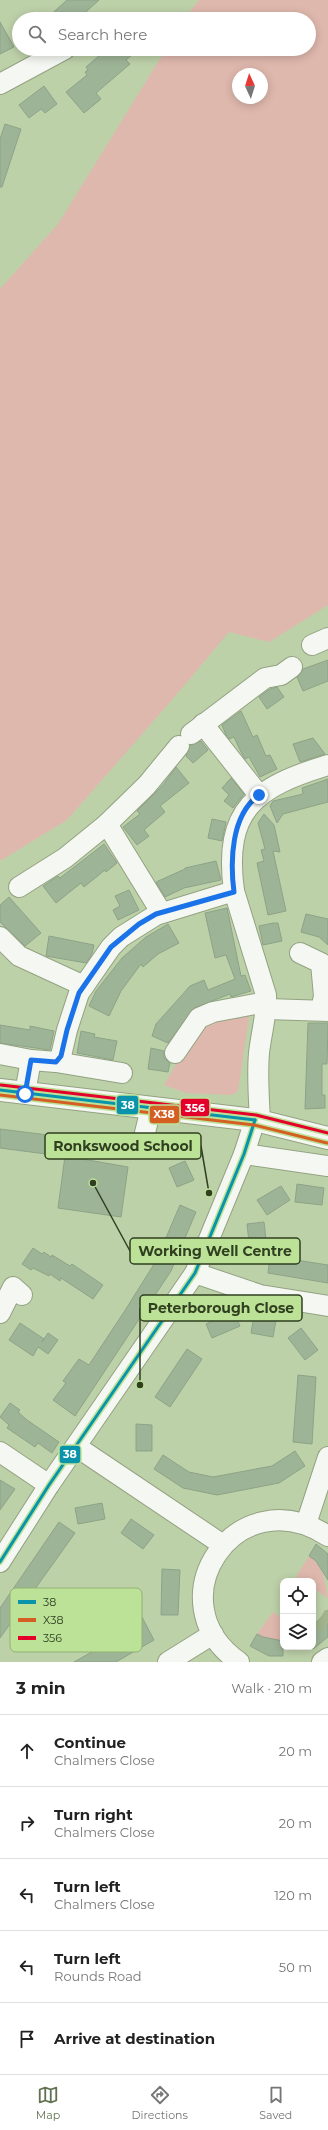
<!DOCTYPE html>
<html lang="en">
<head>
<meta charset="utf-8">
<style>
  body { margin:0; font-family:Montserrat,sans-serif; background:#f6f6f6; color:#222 }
  .controls { position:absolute; right:12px; bottom:12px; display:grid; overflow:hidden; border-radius:8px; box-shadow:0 2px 10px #0003 }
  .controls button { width:36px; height:36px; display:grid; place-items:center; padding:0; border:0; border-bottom:1px solid #e0e0e0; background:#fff; color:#222; font:20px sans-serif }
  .compass { position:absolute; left:232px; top:68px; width:36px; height:36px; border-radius:50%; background:#fff; box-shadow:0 2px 10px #0003; rotate:356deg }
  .stop { position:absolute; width:12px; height:12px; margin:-9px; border:3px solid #1a73e8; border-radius:50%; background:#fff }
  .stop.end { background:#1a73e8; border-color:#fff; box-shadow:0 1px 4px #0008 }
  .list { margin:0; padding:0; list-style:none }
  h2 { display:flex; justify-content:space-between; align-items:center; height:52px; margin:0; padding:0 16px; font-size:17px }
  h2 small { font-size:13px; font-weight:400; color:#767676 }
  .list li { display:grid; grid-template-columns:26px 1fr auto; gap:12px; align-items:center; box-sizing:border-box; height:72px; padding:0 16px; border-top:1px solid #e0e0e0 }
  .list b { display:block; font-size:15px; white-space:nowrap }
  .list p { margin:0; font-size:13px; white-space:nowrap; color:#767676 }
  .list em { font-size:13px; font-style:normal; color:#767676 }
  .icon { flex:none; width:22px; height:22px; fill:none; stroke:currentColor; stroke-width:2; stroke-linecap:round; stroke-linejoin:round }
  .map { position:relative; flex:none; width:328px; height:1662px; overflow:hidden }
  .search { position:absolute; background:#fff; box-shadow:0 2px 10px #0003; left:12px; right:12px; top:12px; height:44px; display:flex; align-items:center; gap:10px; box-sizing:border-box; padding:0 14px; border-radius:22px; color:#767676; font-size:15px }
  .sheet { height:412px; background:#fff }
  nav { display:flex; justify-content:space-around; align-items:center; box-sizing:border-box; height:56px; border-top:1px solid #e0e0e0; background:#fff; font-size:11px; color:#767676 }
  nav a { display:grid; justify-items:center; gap:2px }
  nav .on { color:#617250 }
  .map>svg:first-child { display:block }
  .green { fill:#dfb8ad; fill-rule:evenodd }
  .building { fill:#9eb497; stroke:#8da387 }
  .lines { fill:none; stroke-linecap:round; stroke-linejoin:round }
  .minor-tunnel { stroke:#a1b48e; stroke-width:20; stroke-dasharray:20 10; stroke-linecap:butt }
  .minor-casing { stroke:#93a282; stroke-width:22 }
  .major-casing { stroke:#93a282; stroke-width:24 }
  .minor { stroke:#f5f8f2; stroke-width:20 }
  .major { stroke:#f5f8f2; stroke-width:22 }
  .bus-1-casing { stroke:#bce298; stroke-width:6 }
  .bus-2-casing { stroke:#bce298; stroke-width:6 }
  .bus-3-casing { stroke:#bce298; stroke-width:6 }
  .bus-1 { stroke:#0a94ab; stroke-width:3 }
  .bus-2 { stroke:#d55f22; stroke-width:3 }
  .bus-3 { stroke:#e4002b; stroke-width:3 }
  .route { stroke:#1a73e8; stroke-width:5 }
  .key { fill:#bce298; stroke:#92b174; stroke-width:1 }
  .key-label { font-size:11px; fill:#303f20 }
  .leader { fill:none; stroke:#303f20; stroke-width:1.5 }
  .callout-dot { fill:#303f20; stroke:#bce298; stroke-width:1.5 }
  .callout { fill:#bce298; stroke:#303f20; stroke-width:1.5 }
  .callout-label { font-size:14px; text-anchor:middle; font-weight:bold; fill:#303f20 }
  .line-badge { stroke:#bce298; stroke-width:1.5 }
  .badge-label { font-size:11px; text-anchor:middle; font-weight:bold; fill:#fff }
</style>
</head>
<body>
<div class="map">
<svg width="328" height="1662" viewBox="0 0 328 1662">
  <rect width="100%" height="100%" fill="#bdd1a9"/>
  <g class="green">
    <path d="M199 0H328V605L269 642 229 632 171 701 67 820 0 861V289L58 224 166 49H309V19H184ZM238 74H262V98H238Z"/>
    <polygon points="250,1010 238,1091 232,1095 186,1093 164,1085 202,1020"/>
    <path d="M309 1556C324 1566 325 1582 328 1598L313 1588V1581H302L296 1577Z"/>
    <polygon points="273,1612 283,1618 283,1641 263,1637 257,1634"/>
  </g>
  <g class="building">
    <polygon points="67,0 99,0 78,19 46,19"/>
    <polygon points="0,22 14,47 0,54"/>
    <polygon points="107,49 139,49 126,60 130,64 96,93 101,99 84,113 66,92 87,75 85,72 88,70 86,67"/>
    <polygon points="44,86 57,104 45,113 41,109 29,118 19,105"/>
    <polygon points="5,124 21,129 2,187 0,187 0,139"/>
    <polygon points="328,660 328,681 303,691 297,677 303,669"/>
    <polygon points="277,687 284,697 267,709 259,697 270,689"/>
    <polygon points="241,711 253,737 257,735 266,756 270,755 277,769 260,777 249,757 245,759 242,754 234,737 229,739 226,735 222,725"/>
    <polygon points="313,738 325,754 300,762 293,744"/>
    <polygon points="201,741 208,750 193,763 186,756 190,745"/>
    <polygon points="176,767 189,783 160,806 165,812 144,830 149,836 137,845 123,827 140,814 137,811 163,785"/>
    <polygon points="231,778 244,794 233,808 224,801 229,795 222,788"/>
    <polygon points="328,779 328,802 283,814 277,823 270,806 273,801 303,794 302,788"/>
    <polygon points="264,814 274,825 280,852 273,851 286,911 268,915 257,863 264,861 261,850 265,849 258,823"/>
    <polygon points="212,819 226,822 222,841 208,838"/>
    <polygon points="104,844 117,863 106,872 105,870 84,887 81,883 56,903 43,886 58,876 60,878"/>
    <polygon points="216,861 221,880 184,888 165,897 156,882 185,869 185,868"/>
    <polygon points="129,890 139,910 118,920 113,910 120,906 115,896"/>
    <polygon points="9,897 41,933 25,946 0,922 0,905"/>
    <polygon points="227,908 241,976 245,975 251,991 231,997 230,994 194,1008 168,1043 152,1036 156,1024 190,986 204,980 208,990 235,979 226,955 215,958 205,913"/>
    <polygon points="306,914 328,919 328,945 319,937 301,932"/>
    <polygon points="273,923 278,923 282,941 263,945 259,926"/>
    <polygon points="168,924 179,943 158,954 143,967 141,964 121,991 109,1016 89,1006 96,991 122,958 146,937"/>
    <polygon points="49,936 94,945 92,954 86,963 46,956"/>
    <polygon points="308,1023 328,1023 327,1064 322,1064 322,1095 325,1095 325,1108 305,1109"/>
    <polygon points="0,1025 30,1030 30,1026 54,1031 50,1050 0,1043"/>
    <polygon points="81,1031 95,1034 94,1037 117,1041 113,1060 77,1053"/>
    <polygon points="151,1048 164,1051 164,1058 170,1063 168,1072 148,1069"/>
    <polygon points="0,1129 48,1135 46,1154 0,1148"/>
    <polygon points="65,1156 128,1167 121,1217 58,1208"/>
    <polygon points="185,1161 194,1180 177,1187 169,1168"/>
    <polygon points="297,1184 324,1188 322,1205 295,1202"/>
    <polygon points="281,1186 290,1200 267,1215 257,1200"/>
    <polygon points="180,1205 196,1212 171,1271 75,1416 53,1400 66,1383 63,1381 79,1359 89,1365 124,1312 156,1261"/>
    <polygon points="264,1222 267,1249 250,1251 247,1224"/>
    <polygon points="33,1248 42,1254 44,1252 51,1257 52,1255 70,1266 72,1264 103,1285 93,1299 61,1278 60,1281 50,1274 49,1276 33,1268 31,1270 22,1264"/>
    <polygon points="270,1256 328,1265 328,1283 268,1273"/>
    <polygon points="234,1312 240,1326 212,1338 206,1324"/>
    <polygon points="254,1316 276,1320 273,1337 251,1333"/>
    <polygon points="20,1323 44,1339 42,1342 48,1333 58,1340 48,1354 38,1347 33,1356 9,1340"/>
    <polygon points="301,1328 318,1350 305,1360 288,1338"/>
    <polygon points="187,1349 202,1359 170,1407 155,1397"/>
    <polygon points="298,1375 316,1377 312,1444 293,1442"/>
    <polygon points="10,1403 20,1410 18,1412 27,1420 59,1442 52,1453 38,1443 35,1447 7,1428 9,1425 0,1417"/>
    <polygon points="136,1424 152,1425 152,1451 136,1451"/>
    <polygon points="295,1451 305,1466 279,1483 217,1495 183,1488 154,1469 163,1455 189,1472 213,1477 272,1466"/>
    <polygon points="0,1480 15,1489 0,1510"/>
    <polygon points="102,1503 105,1519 78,1524 75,1508"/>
    <polygon points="131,1519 154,1535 143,1549 121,1533"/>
    <polygon points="59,1522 75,1533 0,1638 0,1608"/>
    <polygon points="316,1544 328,1554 328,1580 316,1561 309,1556"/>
    <polygon points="162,1569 180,1570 178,1615 161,1615"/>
    <polygon points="328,1610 328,1637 313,1649 313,1626"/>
    <polygon points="142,1617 154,1640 116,1662 74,1662 131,1630 128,1625"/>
    <polygon points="257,1634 263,1637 283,1641 283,1656 269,1656 250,1646"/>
  </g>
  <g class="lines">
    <polyline class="minor-tunnel" points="320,1618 328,1623"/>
    <defs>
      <g id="minor">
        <polyline points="0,84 65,49"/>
        <polyline points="312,645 328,638"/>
        <polyline points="203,724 259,795"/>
        <polyline points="191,734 265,678 281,675 292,667"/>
        <polyline points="107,824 147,785 179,746"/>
        <polyline points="19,887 65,858 107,824 161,912"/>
        <polyline points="0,937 19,956 84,986"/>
        <polyline points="300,953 321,963 324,996 321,1010"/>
        <polyline points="267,1009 328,1011"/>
        <polyline points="175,1053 199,1018 213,1012 266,1002"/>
        <polyline points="0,1054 31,1060"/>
        <polyline points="56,1062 122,1073"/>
        <polyline points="25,1093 31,1060 56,1062 61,1056 67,1030 79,993 111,947 121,937 156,915 234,891"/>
        <path d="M260 1121C259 1099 257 1076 259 1053 261 1034 267 1015 266 995L234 891C223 809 256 787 328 765"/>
        <polyline points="143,1141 151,1108"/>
        <polyline points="244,1154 328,1166"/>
        <polyline points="195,1273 260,1295 328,1306"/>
        <polyline points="0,1313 13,1287 22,1295"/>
        <polyline points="77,1447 223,1545"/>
        <polyline points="0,1452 49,1485"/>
        <polyline points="306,1524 328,1457"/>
        <polyline points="0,1562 49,1485 195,1273 244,1154 255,1120"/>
        <polyline points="168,1662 213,1634"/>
        <path d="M239 1662C153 1602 236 1476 328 1536"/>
        <polyline points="322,1662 328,1658"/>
      </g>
      <polyline id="major" points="0,1090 255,1120 328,1138"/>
    </defs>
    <use href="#minor" class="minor-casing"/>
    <use href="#major" class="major-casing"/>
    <use href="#minor" class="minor"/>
    <use href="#major" class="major"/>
    <defs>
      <g id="bus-1">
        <polyline points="0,1090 255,1120"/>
        <polyline points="0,1562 49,1485 195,1273 244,1154 255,1120"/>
      </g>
      <polyline id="bus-2" points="0,1095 254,1125 327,1143"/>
      <polyline id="bus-3" points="1,1085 256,1115 328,1133"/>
    </defs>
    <use href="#bus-1" class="bus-1-casing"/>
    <use href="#bus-2" class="bus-2-casing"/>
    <use href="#bus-3" class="bus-3-casing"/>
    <use href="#bus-1" class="bus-1"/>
    <use href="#bus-2" class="bus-2"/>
    <use href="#bus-3" class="bus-3"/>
  </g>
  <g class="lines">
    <path class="route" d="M25 1094 31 1060 56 1062 61 1056 67 1030 79 993 111 947 139 924 156 914 234 892C230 861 231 815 259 795"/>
  </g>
  <rect x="10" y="1588" width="132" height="64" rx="6" class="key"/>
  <rect x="18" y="1600" width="18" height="4" fill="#0a94ab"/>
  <rect x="18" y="1618" width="18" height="4" fill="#d55f22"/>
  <rect x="18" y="1636" width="18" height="4" fill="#e4002b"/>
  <g class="key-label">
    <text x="43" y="1606">38</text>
    <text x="43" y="1624">X38</text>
    <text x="43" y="1642">356</text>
  </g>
  <path class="leader" d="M209 1193L201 1146M93 1183L130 1251M140 1385L140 1308"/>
  <g class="callout-dot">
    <circle cx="209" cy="1193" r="4"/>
    <circle cx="93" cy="1183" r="4"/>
    <circle cx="140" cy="1385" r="4"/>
  </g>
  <g class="callout">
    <rect x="45" y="1133" width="156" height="26" rx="4"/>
    <rect x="130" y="1238" width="170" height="26" rx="4"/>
    <rect x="140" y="1295" width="162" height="26" rx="4"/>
  </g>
  <g class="callout-label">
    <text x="123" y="1151">Ronkswood School</text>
    <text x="215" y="1256">Working Well Centre</text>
    <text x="221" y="1313">Peterborough Close</text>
  </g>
  <g class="line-badge">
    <rect x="116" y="1095" width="23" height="20" rx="4" fill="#0a94ab"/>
    <rect x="180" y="1098" width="30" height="19" rx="4" fill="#e4002b"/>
    <rect x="149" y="1105" width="31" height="19" rx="4" fill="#d55f22"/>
    <rect x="59" y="1445" width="22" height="19" rx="4" fill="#0a94ab"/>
  </g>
  <g class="badge-label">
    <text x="128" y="1109">38</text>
    <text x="195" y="1112">356</text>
    <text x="164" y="1118">X38</text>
    <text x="70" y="1458">38</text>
  </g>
</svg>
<div class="controls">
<button><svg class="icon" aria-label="locate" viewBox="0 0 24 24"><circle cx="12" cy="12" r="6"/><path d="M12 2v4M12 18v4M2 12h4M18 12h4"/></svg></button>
<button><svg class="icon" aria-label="layers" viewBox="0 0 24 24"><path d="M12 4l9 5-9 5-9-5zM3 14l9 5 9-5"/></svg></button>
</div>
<svg class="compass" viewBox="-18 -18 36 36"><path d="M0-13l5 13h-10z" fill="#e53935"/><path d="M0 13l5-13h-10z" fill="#767676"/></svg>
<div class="stop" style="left:25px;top:1094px"></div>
<div class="stop end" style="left:259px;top:795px"></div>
<div class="search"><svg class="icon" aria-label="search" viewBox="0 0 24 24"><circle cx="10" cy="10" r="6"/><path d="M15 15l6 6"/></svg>Search here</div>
</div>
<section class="sheet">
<h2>3 min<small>Walk · 210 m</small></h2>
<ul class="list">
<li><svg class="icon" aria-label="ahead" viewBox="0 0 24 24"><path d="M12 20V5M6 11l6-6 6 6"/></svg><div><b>Continue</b><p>Chalmers Close</p></div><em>20 m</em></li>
<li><svg class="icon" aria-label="right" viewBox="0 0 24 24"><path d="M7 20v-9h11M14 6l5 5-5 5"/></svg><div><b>Turn right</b><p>Chalmers Close</p></div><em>20 m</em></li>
<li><svg class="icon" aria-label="left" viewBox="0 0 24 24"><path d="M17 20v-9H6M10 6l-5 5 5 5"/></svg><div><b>Turn left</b><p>Chalmers Close</p></div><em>120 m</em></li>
<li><svg class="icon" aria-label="left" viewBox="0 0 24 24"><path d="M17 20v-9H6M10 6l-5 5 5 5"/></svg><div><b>Turn left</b><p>Rounds Road</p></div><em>50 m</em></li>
<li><svg class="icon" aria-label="arrive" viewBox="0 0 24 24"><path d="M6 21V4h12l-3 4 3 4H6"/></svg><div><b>Arrive at destination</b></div></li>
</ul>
</section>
<nav>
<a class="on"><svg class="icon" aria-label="map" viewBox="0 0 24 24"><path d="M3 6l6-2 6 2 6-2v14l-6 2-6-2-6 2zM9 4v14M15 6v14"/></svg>Map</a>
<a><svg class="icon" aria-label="directions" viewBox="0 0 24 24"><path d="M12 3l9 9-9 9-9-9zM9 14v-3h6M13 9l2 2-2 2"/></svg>Directions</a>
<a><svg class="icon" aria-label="saved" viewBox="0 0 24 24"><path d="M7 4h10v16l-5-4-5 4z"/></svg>Saved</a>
</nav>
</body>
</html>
